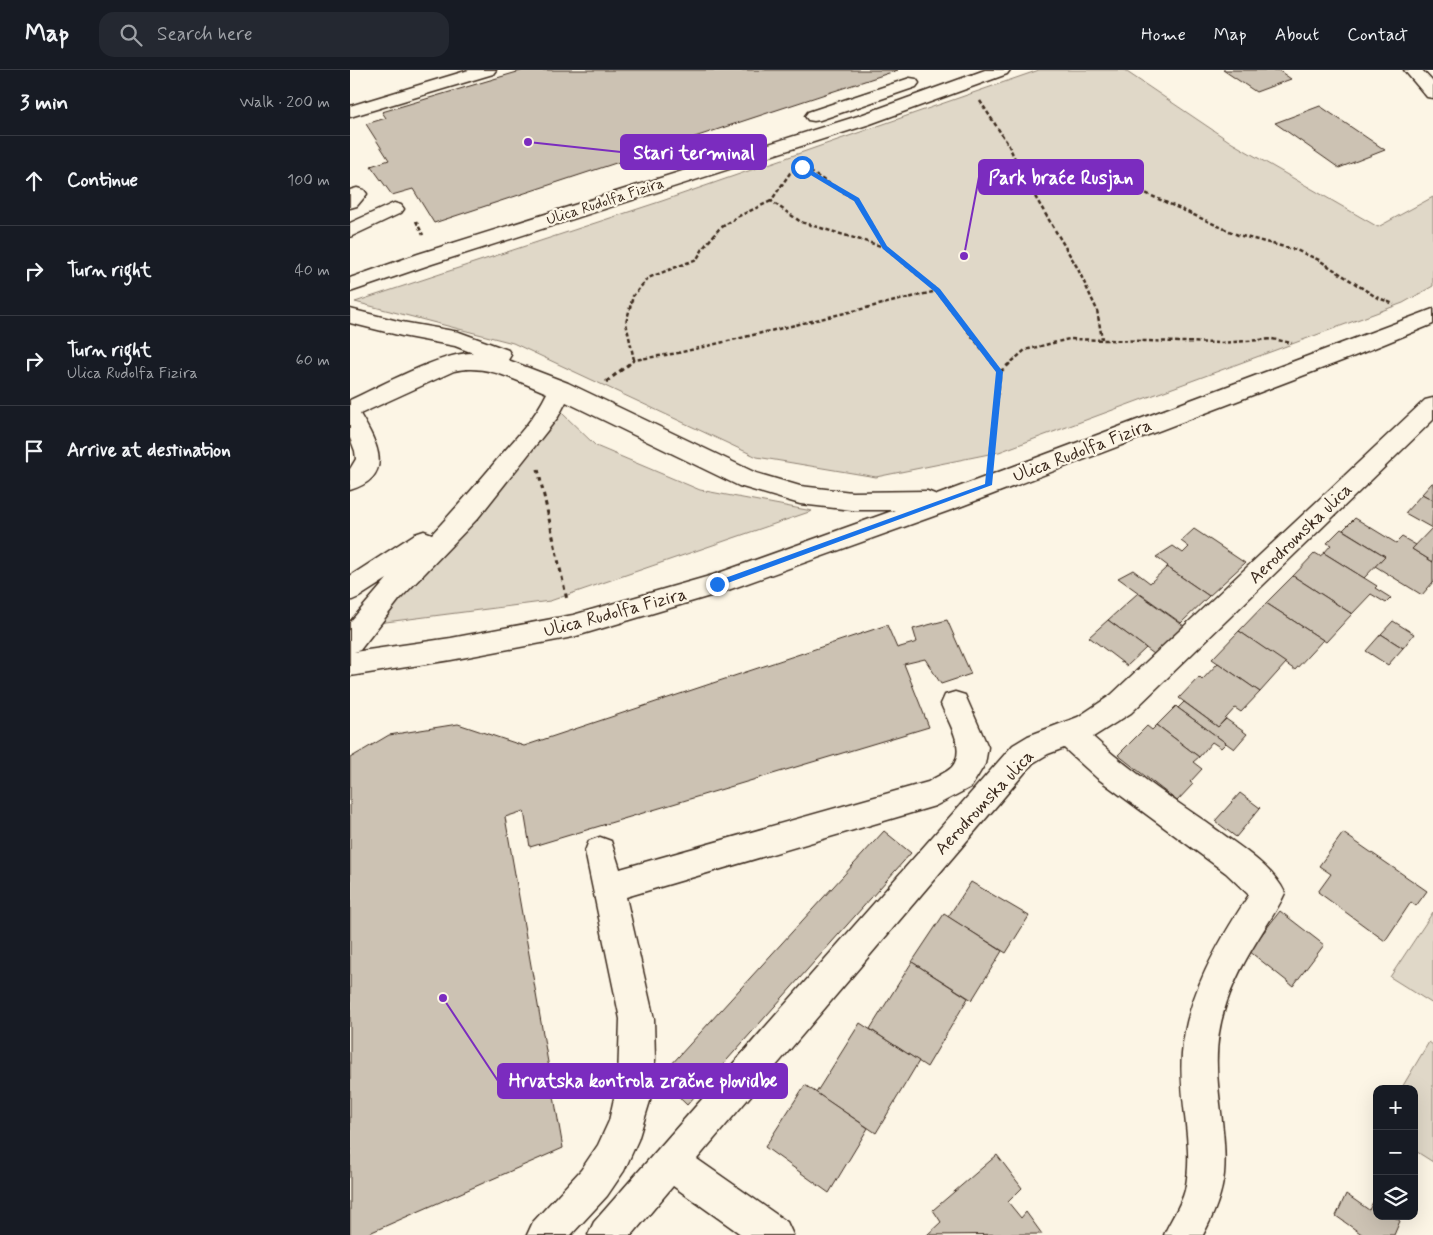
<!DOCTYPE html>
<html lang="en">
<head>
<meta charset="utf-8">
<style>
  body { margin:0; font-family:Mynerve,sans-serif; background:#242831; color:#f1f3f6 }
  .controls { position:absolute; right:15px; bottom:15px; display:grid; overflow:hidden; border-radius:10px; box-shadow:0 5px 20px #0002 }
  .controls button { width:45px; height:45px; display:grid; place-items:center; padding:0; border:0; border-bottom:1px solid #363941; background:#171b24; color:#f1f3f6; font:25px sans-serif }
  .stop { position:absolute; width:15px; height:15px; margin:-11px; border:4px solid #1a73e8; border-radius:50%; background:#fff }
  .stop.end { background:#1a73e8; border-color:#fff; box-shadow:0 1px 5px #0008 }
  .list { margin:0; padding:0; list-style:none }
  h2 { display:flex; justify-content:space-between; align-items:center; height:65px; margin:0; padding:0 20px; font-size:21px }
  h2 small { font-size:16px; font-weight:400; color:#9ea1a6 }
  .list li { display:grid; grid-template-columns:32px 1fr auto; gap:15px; align-items:center; box-sizing:border-box; height:90px; padding:0 20px; border-top:1px solid #363941 }
  .list b { display:block; font-size:19px; white-space:nowrap }
  .list p { margin:0; font-size:16px; white-space:nowrap; color:#9ea1a6 }
  .list em { font-size:16px; font-style:normal; color:#9ea1a6 }
  .icon { flex:none; width:28px; height:28px; fill:none; stroke:currentColor; stroke-width:2; stroke-linecap:round; stroke-linejoin:round }
  .map { position:relative; flex:none; width:1083px; height:1165px; overflow:hidden }
  header { display:flex; align-items:center; gap:30px; box-sizing:border-box; height:70px; padding:0 25px; background:#171b24; border-bottom:1px solid #363941 }
  header strong { font-size:24px }
  nav { display:flex; gap:28px; margin-inline-start:auto; font-size:18px }
  .search { width:350px; height:45px; background:#242831; display:flex; align-items:center; gap:12px; box-sizing:border-box; padding:0 18px; border-radius:15px; color:#9ea1a6; font-size:19px }
  main { display:flex }
  aside { flex:1; background:#171b24 }
  .map>svg:first-child { display:block }
  .green { fill:#e0d8c8; stroke:#8e8173 }
  .building { fill:#ccc2b3; stroke:#3b2a1e }
  .lines { fill:none; stroke-linecap:round; stroke-linejoin:round }
  .minor-casing { stroke:#3b2a1e; stroke-width:3 }
  .path-far1 { stroke:#3b2a1e; stroke-width:2.5; stroke-dasharray:4 2.5; stroke-linecap:butt }
  .path { stroke:#3b2a1e; stroke-width:3; stroke-dasharray:4.5 4; stroke-linecap:butt }
  .minor { fill:#fcf5e5; fill-rule:evenodd }
  .route { fill:#1a73e8 }
  .labels { text-anchor:middle; stroke-width:4.5; stroke-linejoin:round; paint-order:stroke }
  .far-street-label { font-size:15px; fill:#3b2a1e; stroke:#fcf5e5 }
  .street-label { font-size:18px; fill:#3b2a1e; stroke:#fcf5e5 }
  .leader { fill:none; stroke:#7b2cbf; stroke-width:2 }
  .callout-dot { fill:#7b2cbf; stroke:#fcf5e5; stroke-width:2 }
  .callout { fill:#7b2cbf; stroke:#7b2cbf; stroke-width:2 }
  .callout-label { font-size:19px; text-anchor:middle; font-weight:bold; fill:#fff }
</style>
</head>
<body>
<header>
<strong>Map</strong>
<div class="search"><svg class="icon" aria-label="search" viewBox="0 0 24 24"><circle cx="10" cy="10" r="6"/><path d="M15 15l6 6"/></svg>Search here</div>
<nav><a>Home</a><a>Map</a><a>About</a><a>Contact</a></nav>
</header>
<main>
<aside>
<h2>3 min<small>Walk · 200 m</small></h2>
<ul class="list">
<li><svg class="icon" aria-label="ahead" viewBox="0 0 24 24"><path d="M12 20V5M6 11l6-6 6 6"/></svg><div><b>Continue</b></div><em>100 m</em></li>
<li><svg class="icon" aria-label="right" viewBox="0 0 24 24"><path d="M7 20v-9h11M14 6l5 5-5 5"/></svg><div><b>Turn right</b></div><em>40 m</em></li>
<li><svg class="icon" aria-label="right" viewBox="0 0 24 24"><path d="M7 20v-9h11M14 6l5 5-5 5"/></svg><div><b>Turn right</b><p>Ulica Rudolfa Fizira</p></div><em>60 m</em></li>
<li><svg class="icon" aria-label="arrive" viewBox="0 0 24 24"><path d="M6 21V4h12l-3 4 3 4H6"/></svg><div><b>Arrive at destination</b></div></li>
</ul>
</aside>
<div class="map">
<svg width="1083" height="1165" viewBox="0 0 1083 1165">
  <rect width="100%" height="100%" fill="#fcf5e5"/>
  <filter id="ink" filterUnits="userSpaceOnUse"><feTurbulence type="fractalNoise" baseFrequency=".02" numOctaves="2"/><feDisplacementMap in="SourceGraphic" scale="10" xChannelSelector="R" yChannelSelector="G"/><feConvolveMatrix kernelMatrix="1 2 1 2 8 2 1 2 1" color-interpolation-filters="sRGB"/></filter>
  <g filter="url(#ink)">
    <g class="green">
      <polygon points="689,0 774,0 882,73 1028,157 1083,127 1083,216 1053,233 649,382 526,407 407,387 163,273 5,232 312,131"/>
      <polygon points="212,343 246,376 350,420 462,441 200,531 28,553"/>
      <polygon points="1083,842 1083,934 1040,907"/>
      <polygon points="1079,972 1083,975 1083,1092 1064,1080 1064,1019 1051,1019"/>
    </g>
    <g class="building">
      <polygon points="174,0 548,0 84,153 63,119 42,125 21,96 39,90 16,54 36,48 32,42"/>
      <polygon points="873,0 928,0 941,9 906,22"/>
      <polygon points="970,36 1035,80 989,98 925,53"/>
      <polygon points="1082,413 1083,413 1083,430 1072,424"/>
      <polygon points="1072,424 1083,430 1082,458 1055,443"/>
      <polygon points="1005,448 1046,473 1052,467 1066,475 1062,479 1083,492 1083,512 1072,525 1025,496 1035,486 993,460"/>
      <polygon points="1083,457 1083,492 1062,479"/>
      <polygon points="844,459 895,493 859,526 817,497 818,496 806,487 823,476 833,483 839,477 831,471"/>
      <polygon points="991,459 1035,486 1014,508 974,483 981,475 977,473"/>
      <polygon points="965,483 970,486 974,483 1027,516 1025,518 1041,528 1036,533 1021,524 1002,544 943,506"/>
      <polygon points="817,497 859,526 831,553 768,508 783,500 800,513"/>
      <polygon points="943,506 1002,544 976,572 916,533"/>
      <polygon points="788,523 834,556 804,584 758,550"/>
      <polygon points="916,533 973,570 945,600 889,561"/>
      <polygon points="597,550 621,604 591,614 575,589 554,594 579,657 180,777 174,741 155,747 213,1078 15,1165 0,1165 0,688 39,665 108,654 174,676 537,555 547,578 567,572 563,559"/>
      <polygon points="758,550 796,578 777,596 739,567"/>
      <polygon points="1043,551 1064,564 1053,578 1031,564"/>
      <polygon points="889,561 936,593 910,622 862,589"/>
      <polygon points="1031,564 1053,578 1038,595 1016,581"/>
      <polygon points="868,593 910,622 891,642 885,638 868,657 829,628 849,607 852,610"/>
      <polygon points="834,632 868,657 876,649 897,664 884,679 828,638"/>
      <polygon points="826,636 828,638 876,673 871,678 862,672 849,687 807,655"/>
      <polygon points="807,655 849,687 843,692 852,699 840,712 843,714 827,731 768,685 797,656 802,660"/>
      <polygon points="890,723 910,738 886,767 865,751"/>
      <polygon points="534,761 561,783 337,1035 309,1008"/>
      <polygon points="993,763 1077,821 1066,836 1061,832 1035,871 968,822 981,804 969,796"/>
      <polygon points="621,812 679,846 656,883 598,847"/>
      <polygon points="930,841 974,875 943,916 899,881"/>
      <polygon points="594,844 652,881 622,930 562,892"/>
      <polygon points="562,892 618,928 577,997 520,959"/>
      <polygon points="510,953 569,991 526,1063 466,1023"/>
      <polygon points="455,1015 518,1058 479,1123 415,1077"/>
      <polygon points="647,1085 672,1118 658,1132 671,1148 676,1142 692,1164 577,1165 591,1152 583,1140"/>
      <polygon points="996,1124 1019,1140 1023,1132 1027,1135 1027,1146 1043,1146 1050,1151 1044,1165 1013,1165 986,1146"/>
    </g>
    <g class="lines">
      <defs>
        <g id="minor">
          <polygon points="119,0 146,0 143,4 0,47 0,36"/>
          <polygon points="635,0 660,0 657,4 520,54 82,194 0,222 0,208 68,184 508,46"/>
          <polygon points="1054,0 1072,0 1083,12 1083,28 1077,27"/>
          <polygon points="560,8 566,9 569,13 566,17 470,50 464,51 458,50 455,46 458,42"/>
          <polygon points="7,118 14,120 17,124 7,136 0,138 0,120"/>
          <polygon points="44,133 51,135 54,139 51,143 0,167 0,153"/>
          <path d="M0 239 52 252 109 262 158 280 161 285 158 290 218 313 406 403 450 416 502 422 577 421 587 425 1083 239V254L1002 287 612 436 367 524 223 567 101 590 0 606V552L37 509 9 527 0 531V506L65 464 74 461 82 464C106 438 129 412 151 385 168 366 186 346 197 323 167 311 136 293 104 301L10 344C27 373 46 406 0 420V399L6 389 5 381 0 368V330C28 317 95 281 123 283L105 276 52 266 0 253ZM216 332 389 416 450 434 502 440H545L363 505 223 545 101 568 4 582 10 580 49 530 128 448 208 347Z"/>
          <path d="M1083 328V350L781 643 743 667C777 698 815 724 853 750 878 769 922 794 935 823 928 839 917 854 908 869 890 898 874 930 869 963 861 1011 878 1057 874 1104 872 1125 863 1146 853 1165H814C820 1150 831 1136 835 1120 845 1075 828 1030 832 984 836 927 868 872 899 825L876 803 747 708 714 678 698 684 683 693 347 1089 437 1152 443 1165H392L323 1116 282 1165H238L244 1152 663 675 678 666 728 647 761 625 1075 330Z"/>
          <path d="M605 622 615 625 638 677 635 694 621 717 585 736 276 827 304 949 305 990 300 1031 288 1070 274 1101 257 1126 221 1165H177L183 1152 231 1100 248 1075 259 1051 268 1010 270 949 235 781 239 771 250 767 261 771 270 799 578 712C585 707 596 703 602 697 617 679 598 652 591 634L595 625Z"/>
        </g>
      </defs>
      <use href="#minor" class="minor-casing"/>
      <g class="path-far1">
        <polyline points="630,31 658,74 674,108 727,197 747,240 752,269"/>
        <polyline points="449,95 506,130 535,177 587,221 645,296"/>
        <polyline points="452,97 440,103 421,131 451,152 534,177"/>
        <polyline points="670,99 743,104 762,108 888,165 946,180 969,190 1026,227 1044,234"/>
        <polyline points="66,151 73,165"/>
        <polyline points="284,290 276,253 283,226 298,208 347,189 354,177 369,159 387,147 421,131"/>
        <polyline points="277,296 284,290 328,283 587,221"/>
        <polyline points="657,296 675,280 719,269 870,273 922,269 942,273"/>
      </g>
      <g class="path">
        <polyline points="650,302 659,294"/>
        <polyline points="256,312 279,294"/>
        <polyline points="641,387 650,302 644,294"/>
        <polyline points="188,399 217,530"/>
      </g>
      <use href="#minor" class="minor"/>
    </g>
  </g>
  <polygon class="route" points="449,96 454,96 509,128 537,176 590,219 653,302 642,415 367,517 363,514 364,512 635,414 646,302 585,222 533,179 504,131 449,98"/>
  <g class="labels">
    <g class="far-street-label">
      <text transform="translate(255 131) rotate(-18)" y="5">Ulica Rudolfa Fizira</text>
    </g>
    <g class="street-label">
      <text transform="translate(732 380) rotate(-21)" y="6">Ulica Rudolfa Fizira</text>
      <text transform="translate(950 463) rotate(-44)" y="6">Aerodromska ulica</text>
      <text transform="translate(265 542) rotate(-15)" y="6">Ulica Rudolfa Fizira</text>
      <text transform="translate(634 732) rotate(-47)" y="6">Aerodromska ulica</text>
    </g>
  </g>
  <path class="leader" d="M178 72L271 82M614 186L629 107M93 928L148 1011"/>
  <g class="callout-dot">
    <circle cx="178" cy="72" r="5"/>
    <circle cx="614" cy="186" r="5"/>
    <circle cx="93" cy="928" r="5"/>
  </g>
  <g class="callout">
    <rect x="271" y="65" width="145" height="34" rx="5"/>
    <rect x="629" y="90" width="164" height="34" rx="5"/>
    <rect x="148" y="994" width="289" height="34" rx="5"/>
  </g>
  <g class="callout-label">
    <text x="344" y="89">Stari terminal</text>
    <text x="711" y="114">Park braće Rusjan</text>
    <text x="293" y="1017">Hrvatska kontrola zračne plovidbe</text>
  </g>
</svg>
<div class="controls">
<button>+</button>
<button>−</button>
<button><svg class="icon" aria-label="layers" viewBox="0 0 24 24"><path d="M12 4l9 5-9 5-9-5zM3 14l9 5 9-5"/></svg></button>
</div>
<div class="stop" style="left:452px;top:97px"></div>
<div class="stop end" style="left:367px;top:514px"></div>
</div>
</main>
</body>
</html>
